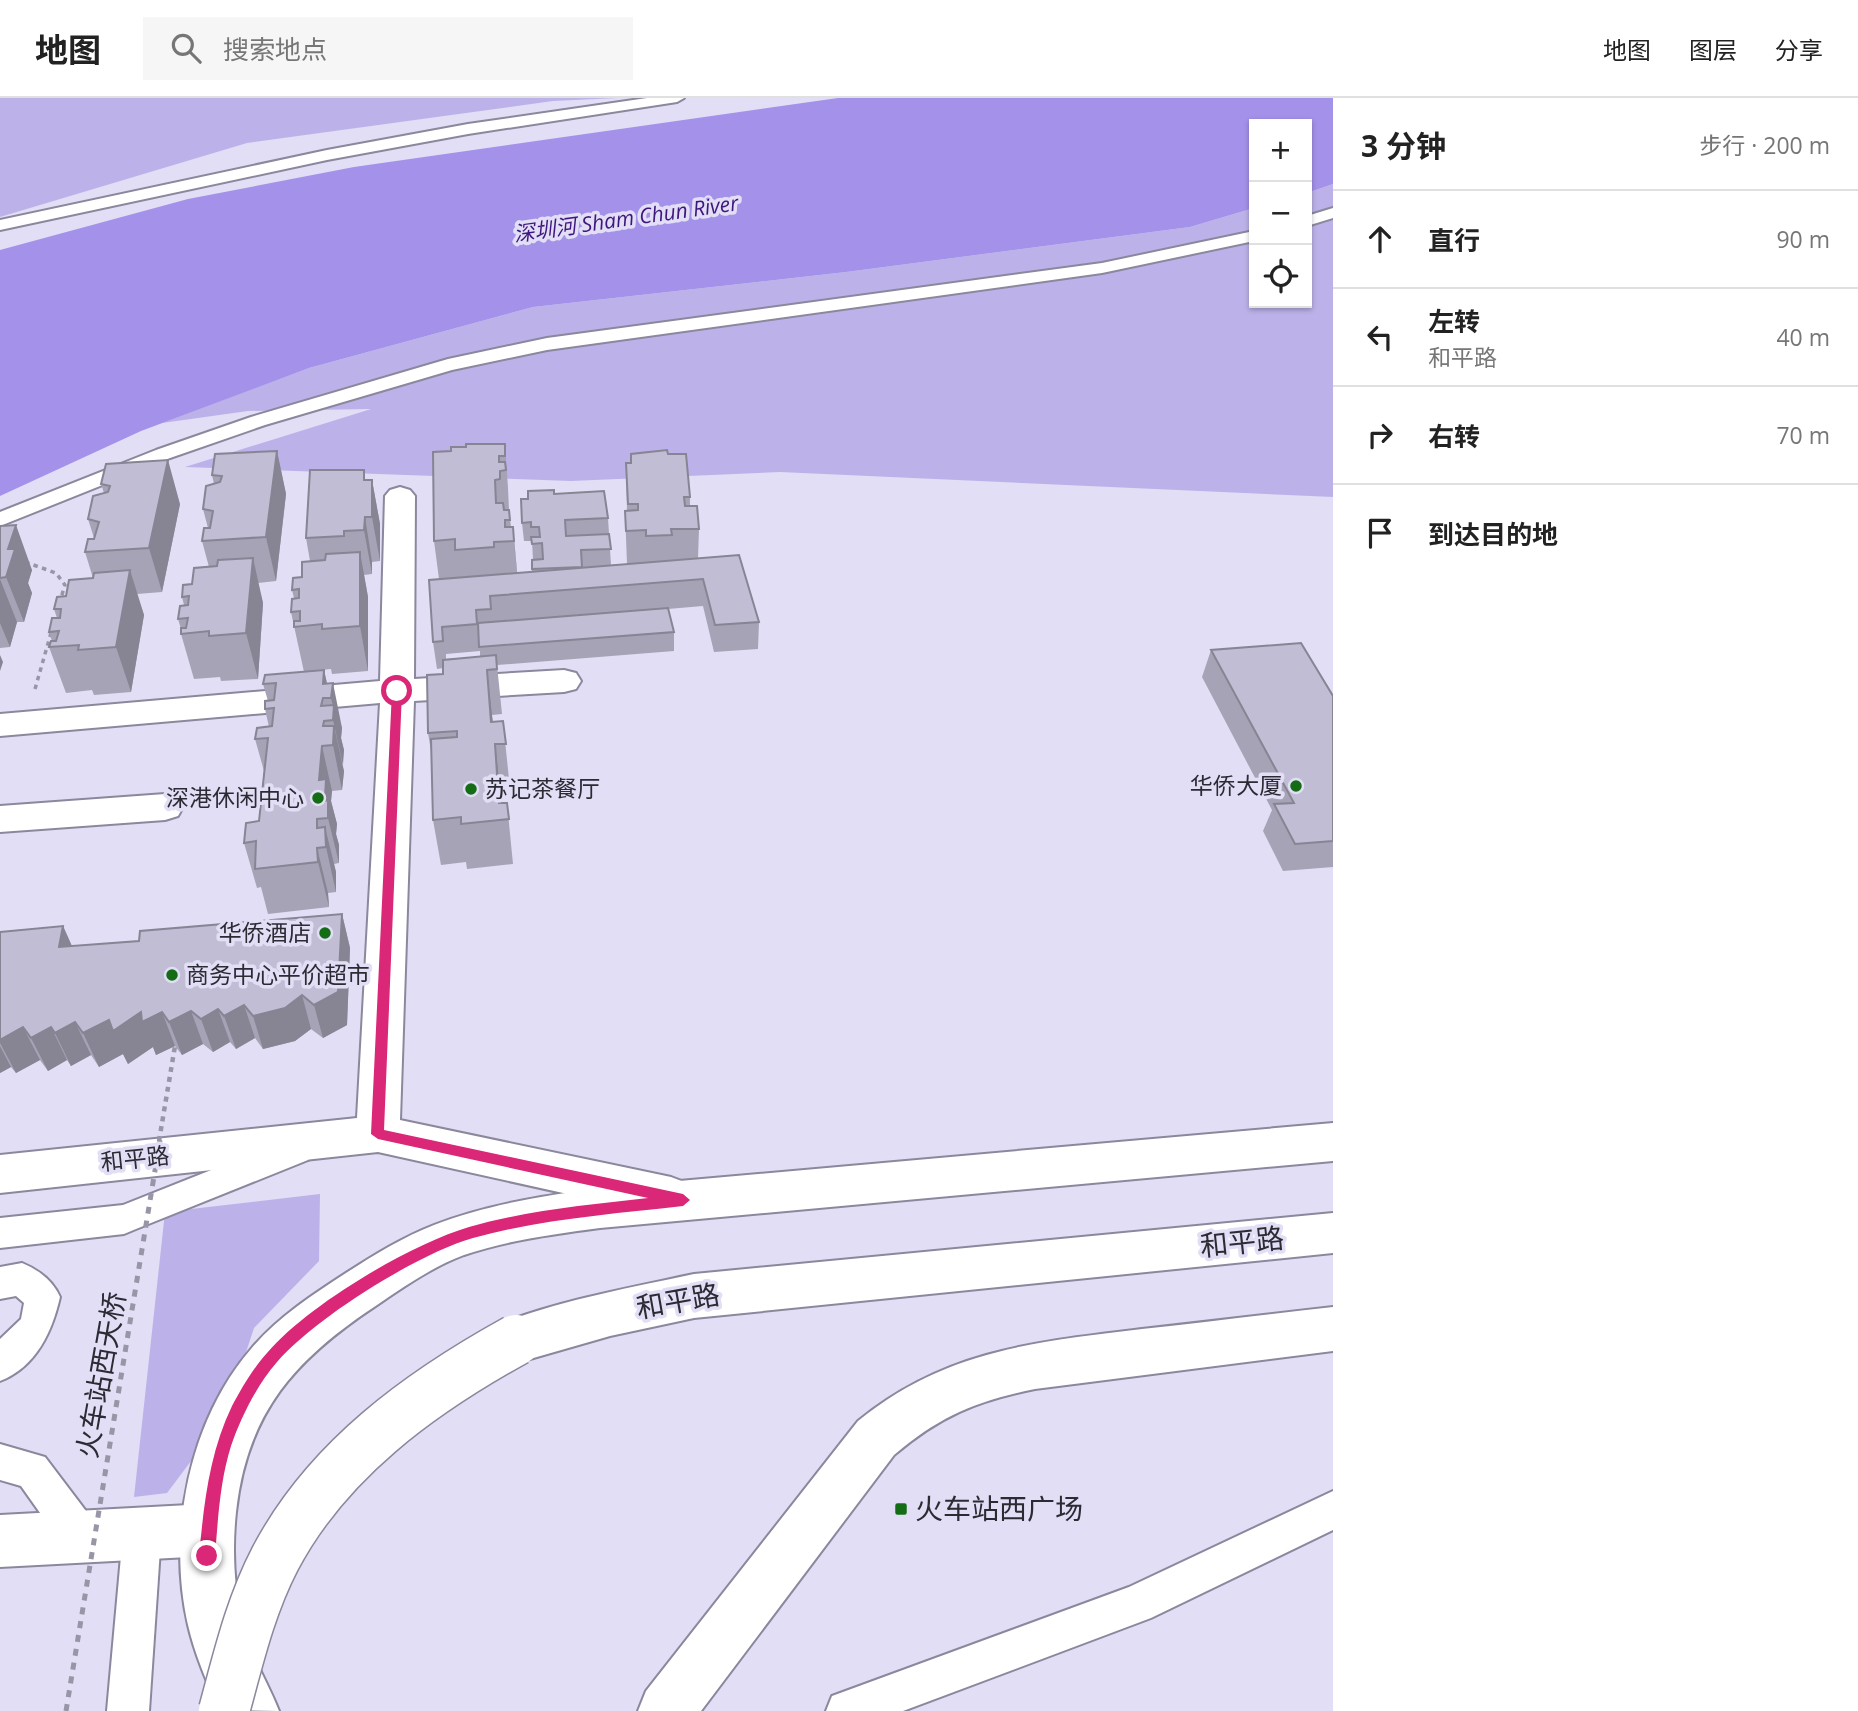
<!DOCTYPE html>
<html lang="zh">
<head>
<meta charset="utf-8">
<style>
  body { margin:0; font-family:"Open Sans","Noto Sans SC",sans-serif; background:#f6f6f6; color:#222 }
  .controls { position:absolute; right:21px; top:21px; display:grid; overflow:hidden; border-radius:0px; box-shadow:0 2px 5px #0004 }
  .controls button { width:63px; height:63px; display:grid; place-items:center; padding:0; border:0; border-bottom:2px solid #e0e0e0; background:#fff; color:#222; font:35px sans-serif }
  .stop { position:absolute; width:21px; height:21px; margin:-16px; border:5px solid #db2777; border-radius:50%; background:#fff }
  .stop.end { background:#db2777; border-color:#fff; box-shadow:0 2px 7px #0008 }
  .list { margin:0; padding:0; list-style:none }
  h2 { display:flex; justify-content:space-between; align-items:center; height:91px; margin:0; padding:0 28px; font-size:30px }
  h2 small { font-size:23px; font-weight:400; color:#767676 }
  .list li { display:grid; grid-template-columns:46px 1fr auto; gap:21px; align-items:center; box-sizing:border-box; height:98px; padding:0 28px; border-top:2px solid #e0e0e0 }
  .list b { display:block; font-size:26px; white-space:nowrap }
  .list p { margin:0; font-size:23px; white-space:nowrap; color:#767676 }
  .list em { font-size:23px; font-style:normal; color:#767676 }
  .icon { flex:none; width:38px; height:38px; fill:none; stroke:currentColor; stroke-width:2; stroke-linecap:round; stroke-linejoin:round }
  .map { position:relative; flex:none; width:1333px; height:1613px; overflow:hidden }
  header { display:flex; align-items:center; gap:42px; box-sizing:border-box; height:98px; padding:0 35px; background:#fff; border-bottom:2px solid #e0e0e0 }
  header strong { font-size:33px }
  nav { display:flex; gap:38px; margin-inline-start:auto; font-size:24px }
  .search { width:490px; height:63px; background:#f6f6f6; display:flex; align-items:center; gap:18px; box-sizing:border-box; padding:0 24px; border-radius:0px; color:#767676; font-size:26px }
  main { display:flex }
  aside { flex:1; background:#fff }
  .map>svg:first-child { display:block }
  .green { fill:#bcb2e9 }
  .water { fill:#a491ea }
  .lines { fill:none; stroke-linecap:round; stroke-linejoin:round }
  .lane-casing { stroke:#8b879d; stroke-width:4 }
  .street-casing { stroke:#8b879d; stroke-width:4 }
  .secondary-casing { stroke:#8b879d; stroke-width:4 }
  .path { stroke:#9895a7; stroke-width:3.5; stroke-dasharray:4.5 4.5; stroke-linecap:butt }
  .lane { fill:#fff; fill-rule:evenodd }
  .street { fill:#fff; fill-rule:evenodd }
  .secondary { fill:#fff; fill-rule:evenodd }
  .secondary-bridge-casing { stroke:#8b879d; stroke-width:53; stroke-linecap:butt }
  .path-bridge-far1 { stroke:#9895a7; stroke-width:4.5; stroke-dasharray:5 5; stroke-linecap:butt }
  .path-bridge { stroke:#9895a7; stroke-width:5; stroke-dasharray:7 7; stroke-linecap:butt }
  .secondary-bridge { stroke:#fff; stroke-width:50 }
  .wall { fill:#a6a3b6; fill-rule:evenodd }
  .shaded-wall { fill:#878494 }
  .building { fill:#c1bdd4; stroke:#878494; stroke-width:2 }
  .route { fill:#db2777 }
  .poi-dot { fill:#146c15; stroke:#e2def5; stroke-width:2.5 }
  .labels { text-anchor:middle; stroke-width:7; stroke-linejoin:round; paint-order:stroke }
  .far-water-label { font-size:21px; font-style:italic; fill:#3e167e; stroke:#e2def5 }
  .poi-label { font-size:23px; fill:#2c2a33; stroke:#e2def5; text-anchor:end }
  .street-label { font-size:23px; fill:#2c2a33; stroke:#e2def5 }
  .near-street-label { font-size:28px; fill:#2c2a33; stroke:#e2def5 }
  .near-poi-label { font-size:28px; fill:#2c2a33; stroke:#e2def5; text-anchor:start }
</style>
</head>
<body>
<header>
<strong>地图</strong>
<div class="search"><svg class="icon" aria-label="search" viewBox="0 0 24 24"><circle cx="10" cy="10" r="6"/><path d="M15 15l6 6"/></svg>搜索地点</div>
<nav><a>地图</a><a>图层</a><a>分享</a></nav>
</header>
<main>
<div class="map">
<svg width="1333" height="1613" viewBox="0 0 1333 1613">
  <rect width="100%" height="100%" fill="#e2def5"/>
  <g class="green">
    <polygon points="0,0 618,0 553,3 247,45 0,119"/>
    <polygon points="1333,86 1333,399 780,374 571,383 185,369 371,311 248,313 162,325 309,270 533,209 846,174 1190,129 1254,110 1254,205 1307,205 1307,95"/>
    <polygon points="320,1096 319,1163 254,1230 225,1318 167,1395 134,1399 165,1114"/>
  </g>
  <polygon class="water" points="838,0 1333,0 1333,86 1307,95 1307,26 1254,26 1254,110 1190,129 846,174 533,209 309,270 141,333 0,398 0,152 188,101 354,69"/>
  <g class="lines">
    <defs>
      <g id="lane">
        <polygon points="647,0 684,0 677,4 468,36 327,62 0,132 0,122 327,52 468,26"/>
        <polygon points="1333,110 1333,120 1307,128 1307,118"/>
        <polygon points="1254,133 1254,143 1102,175 547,252 452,272 265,327 170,360 0,428 0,414 156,352 251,319 448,261 547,240 1102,165"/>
        <polygon points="297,1038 308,1042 313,1052 308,1062 136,1131 124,1136 0,1150 0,1120 123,1107"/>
        <path d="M22 1165C39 1172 53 1183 60 1199 52 1234 36 1269 0 1283V1241L21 1221 24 1205 16 1198 0 1201V1169Z"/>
        <polygon points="0,1346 45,1359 95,1425 100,1439 95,1453 81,1458 67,1453 21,1388 0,1382"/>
        <polygon points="1333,1393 1333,1432 1151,1520 903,1613 826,1613 832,1598 1129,1489"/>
        <polygon points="142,1417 156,1422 161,1436 149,1613 107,1613 123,1436 128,1422"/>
      </g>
      <g id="street">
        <polygon points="400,389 410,392 415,398 414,581 564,572 576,575 581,583 576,591 564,594 414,603 400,1022 671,1079 687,1085 694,1099 687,1113 671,1119 378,1054 0,1095 0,1057 357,1020 380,605 0,638 0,616 380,583 385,398 390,392"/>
        <polygon points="165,696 178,700 183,709 178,718 165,722 0,734 0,708"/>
        <polygon points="208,1406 227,1413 234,1432 227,1451 208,1458 0,1469 0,1417"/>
      </g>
      <g id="secondary">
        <path d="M1333 1025V1063L600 1130C555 1136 508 1142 464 1157 432 1169 405 1188 377 1207 295 1261 247 1314 236 1414 232 1451 234 1489 242 1525 250 1557 267 1583 279 1613L219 1612C207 1584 195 1557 188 1527 167 1435 189 1323 251 1251 277 1220 312 1197 346 1175 374 1157 403 1139 434 1127 488 1106 544 1098 600 1090Z"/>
        <path d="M1333 1115V1155L694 1220 610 1238 516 1265 499 1258 492 1242 499 1226C561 1202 629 1190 694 1176Z"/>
        <path d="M1333 1209V1253L1035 1291C976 1303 940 1318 894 1357L701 1613H638L646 1593 858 1323C945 1252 1035 1244 1142 1231 1206 1224 1269 1216 1333 1209Z"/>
      </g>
    </defs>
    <use href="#lane" class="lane-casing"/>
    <use href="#street" class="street-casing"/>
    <use href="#secondary" class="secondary-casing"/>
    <g class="path">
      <polyline points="25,464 56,475 65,487 60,503"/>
      <polyline points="35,591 51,535"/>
    </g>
    <use href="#lane" class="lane"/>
    <use href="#street" class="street"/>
    <use href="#secondary" class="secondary"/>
    <defs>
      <path id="secondary-bridge" d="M224 1613C238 1562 250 1509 275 1461 327 1362 420 1295 516 1242"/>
    </defs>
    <use href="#secondary-bridge" class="secondary-bridge-casing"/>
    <polyline class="path-bridge-far1" points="159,1043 175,948"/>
    <polyline class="path-bridge" points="66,1613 160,1042"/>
    <use href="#secondary-bridge" class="secondary-bridge"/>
  </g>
  <g class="wall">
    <path d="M505 346 508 390 509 412 511 429H513L517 475 532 474V462H533L532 443H524L522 425 528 401 554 396 608 420 611 467 627 466 625 413H627L626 365H631L668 356 690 399V408L699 431 698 460 759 524 758 551 714 554 703 508 668 511 674 534V553L497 567 502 616 492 617 493 624 503 623 510 691H500L501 705H507L513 766 467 771 466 764 441 767 433 722 432 659 428 635 443 576V570L437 571 433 544 439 481 434 443 451 353ZM480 553V559L446 561V556Z"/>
    <polygon points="277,353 286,396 276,483 258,485 263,505 258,581 221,583 220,579 194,581 181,536 181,531 178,521 184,507 182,499 192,486 209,469 202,443 208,430 203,411 214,386 212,377"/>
    <polygon points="365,382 372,382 380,426 380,463 372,464 372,476 364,477 368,499 368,573 332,576 331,571 310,573 324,572 327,585 342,630 341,640 344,652 342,667 344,673 342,692 332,693 331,703 337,726 336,736 339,747 339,765 334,766 336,774 336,794 328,795 329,809 268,816 261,789 257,790 244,745 259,723 264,673 255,641 269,629 265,611 268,603 263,586 304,574 291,514 294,500 292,492 302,479 310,463 306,440"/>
    <polygon points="101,386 180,406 162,494 137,496 144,517 131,594 94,597 92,592 66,595 49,549 52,543 49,534 57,520 54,511 66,498 93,480 85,454 94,440 88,421 104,395"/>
    <polygon points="0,428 32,472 28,485 32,495 24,524 17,524 10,549 0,550"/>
    <polygon points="1211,552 1333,598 1333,769 1283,773 1263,733 1272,712 1202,579"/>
    <polygon points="342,816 350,850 347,927 323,940 311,931 295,943 263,951 255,940 236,951 230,944 213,954 203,946 182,957 175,948 156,957 153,949 128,966 123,956 99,969 91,957 71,968 67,962 48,973 40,962 16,975 11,969 0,975 0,834 63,828 72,848 139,843"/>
  </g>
  <g class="shaded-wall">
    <polygon points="277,353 286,396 276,483 266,439"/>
    <polygon points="168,362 180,406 162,494 149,450"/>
    <polygon points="372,382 380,426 380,463 372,419"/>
    <polygon points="365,419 372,464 372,476 364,432"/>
    <polygon points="16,427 32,472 28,485 32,495 24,524 6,479 8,451"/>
    <polygon points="513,429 517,473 518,487 514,443"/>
    <polygon points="360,454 368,499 368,573 360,528"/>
    <polygon points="253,460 263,505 258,581 246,535"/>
    <polygon points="130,472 144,517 131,594 116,549"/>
    <polygon points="0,481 17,524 10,549 0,525"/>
    <polygon points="0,557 3,564 0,573"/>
    <polygon points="324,572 330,600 323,586"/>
    <polygon points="487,572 492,617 496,669 491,624"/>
    <polygon points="333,585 342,630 341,640 344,652 343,667 333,622 334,612 331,600"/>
    <polygon points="334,628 344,673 342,692 333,647"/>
    <polygon points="495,646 500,691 502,722 499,705"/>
    <polygon points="322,648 332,693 331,703 337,726 336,736 339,747 339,765 328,720 328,711 325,699 319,682"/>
    <polygon points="325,729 336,774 336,794 326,749"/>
    <polygon points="317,750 328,795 329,809 318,764"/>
    <polygon points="342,816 350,850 347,927 323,940 314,907"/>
    <polygon points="63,828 78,862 59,849"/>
    <polygon points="302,897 311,931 295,943 263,951 253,918"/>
    <polygon points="244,907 255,940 236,951 224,918"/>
    <polygon points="218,911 230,944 213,954 201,921"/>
    <polygon points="191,913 203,946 182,957 169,924"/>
    <polygon points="141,914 162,914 175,948 156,957 153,949 128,966 123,956 99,969 83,935 109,922"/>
    <polygon points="75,924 91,957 71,968 55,935"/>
    <polygon points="23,929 40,962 16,975 0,945 0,942"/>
    <polygon points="51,929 67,962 48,973 31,940"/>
    <polygon points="0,948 11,969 0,975"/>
  </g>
  <g class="building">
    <polygon points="466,346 505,346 505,358 499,358 499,364 505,364 506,372 500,373 500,381 495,382 496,405 503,405 504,412 509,412 510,422 505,422 505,429 513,429 514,443 494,444 494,449 455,452 455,441 434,443 433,354 451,353 451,349 466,349"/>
    <polygon points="667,352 668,356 686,356 690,399 684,399 685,408 697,408 699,431 671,431 672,437 646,438 646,432 626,433 625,413 638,412 638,406 628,406 626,365 631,365 631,356"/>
    <polygon points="277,353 266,439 202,443 204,430 210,430 213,413 203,411 206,388 220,384 222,378 212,377 215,356"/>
    <polygon points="168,362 149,450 85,454 88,441 94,441 99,424 88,421 93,398 108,394 110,388 101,386 106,366"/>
    <polygon points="310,372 364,372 364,382 372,382 372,419 365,419 364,432 344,433 344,438 306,440"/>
    <polygon points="554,392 554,396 604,393 608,420 565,422 566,438 609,436 611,451 581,452 582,469 532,471 532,462 543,461 542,445 532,446 531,439 540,439 539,429 531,429 531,424 522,425 521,401 528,401 528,393"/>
    <polygon points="16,427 8,451 15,451 6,479 0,480 0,428"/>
    <polygon points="360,454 360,528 322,531 322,526 294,529 294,523 300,523 300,513 291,514 292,501 299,500 299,491 292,492 293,480 302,479 302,464 325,462 326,456"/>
    <polygon points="739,457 759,524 715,527 703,481 490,498 491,511 476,512 477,526 442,529 443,543 433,544 429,482"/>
    <polygon points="253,460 246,535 209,538 209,533 181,536 181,530 186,530 188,520 178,521 180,508 188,507 189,498 182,499 183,487 192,486 194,470 217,468 218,462"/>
    <polygon points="130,472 116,549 78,552 79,547 49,549 51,543 56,543 59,533 49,534 52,520 60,520 61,511 54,511 57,499 66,498 69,482 93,480 94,475"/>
    <polygon points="668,510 674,534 479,549 478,525"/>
    <polygon points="1301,545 1333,598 1333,743 1295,746 1274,706 1294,705 1211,552"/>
    <polygon points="496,557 497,571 487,572 491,624 503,623 506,646 495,646 499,705 507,705 509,721 461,726 461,719 433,722 431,641 457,639 457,633 428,635 427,577 443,576 443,562"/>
    <polygon points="324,572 323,586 333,585 331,600 323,600 321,608 334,607 333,622 324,623 323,628 334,628 333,647 322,648 319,682 326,681 325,699 320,699 319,704 328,702 328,720 317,721 317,730 325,729 326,749 317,750 318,764 255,771 256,743 244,745 246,725 259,723 268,640 255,641 257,630 272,628 274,610 265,611 265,603 274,602 276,585 263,586 265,577"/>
    <polygon points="342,816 338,894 314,907 302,897 285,910 253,918 244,907 224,918 218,911 201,921 191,913 169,924 162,914 142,924 141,914 113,933 109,922 83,935 75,924 55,935 51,929 31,940 23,929 0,942 0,834 63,828 59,849 139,843 140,833"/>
  </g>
  <path class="route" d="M397 590 402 593 384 1032 683 1096 690 1102 683 1108C613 1116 542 1121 473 1140 417 1156 315 1220 277 1264 257 1287 241 1319 231 1348 220 1383 218 1421 215 1458L207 1466 199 1458C204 1406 209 1356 232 1308 241 1291 254 1269 267 1255 308 1207 409 1147 469 1129 528 1112 588 1107 648 1100L378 1041 371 1036 392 593Z"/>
  <g class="poi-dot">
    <circle cx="1296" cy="688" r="7"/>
    <circle cx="471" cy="691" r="7"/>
    <circle cx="318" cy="700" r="7"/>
    <circle cx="325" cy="835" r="7"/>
    <circle cx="172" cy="877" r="7"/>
    <rect x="894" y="1404" width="14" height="14" rx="3.5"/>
  </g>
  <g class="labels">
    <g class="far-water-label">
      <text transform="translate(626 121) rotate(-8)" y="7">深圳河 Sham Chun River</text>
    </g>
    <g class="poi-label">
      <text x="1282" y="696">华侨大厦</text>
      <text x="485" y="699" text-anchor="start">苏记茶餐厅</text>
      <text x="304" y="708">深港休闲中心</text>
      <text x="311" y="843">华侨酒店</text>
      <text x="186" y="885" text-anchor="start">商务中心平价超市</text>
    </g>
    <g class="street-label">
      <text transform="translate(135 1061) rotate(-6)" y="8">和平路</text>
    </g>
    <g class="near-street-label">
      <text transform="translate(1242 1144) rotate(-6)" y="10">和平路</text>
      <text transform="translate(678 1203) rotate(-10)" y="10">和平路</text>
      <text transform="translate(101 1277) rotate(-80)" y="10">火车站西天桥</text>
    </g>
    <g class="near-poi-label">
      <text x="915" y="1421">火车站西广场</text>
    </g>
  </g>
</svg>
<div class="controls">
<button>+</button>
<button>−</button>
<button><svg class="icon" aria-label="locate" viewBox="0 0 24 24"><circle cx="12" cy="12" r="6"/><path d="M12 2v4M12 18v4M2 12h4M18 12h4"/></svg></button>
</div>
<div class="stop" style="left:397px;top:593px"></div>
<div class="stop end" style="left:207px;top:1458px"></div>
</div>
<aside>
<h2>3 分钟<small>步行 · 200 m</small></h2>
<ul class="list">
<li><svg class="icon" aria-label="ahead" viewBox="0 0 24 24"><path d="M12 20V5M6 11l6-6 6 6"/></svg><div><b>直行</b></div><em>90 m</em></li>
<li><svg class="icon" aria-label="left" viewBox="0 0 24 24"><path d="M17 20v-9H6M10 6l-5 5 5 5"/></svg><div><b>左转</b><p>和平路</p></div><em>40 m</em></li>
<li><svg class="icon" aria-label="right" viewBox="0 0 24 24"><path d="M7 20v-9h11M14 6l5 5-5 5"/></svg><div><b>右转</b></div><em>70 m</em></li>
<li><svg class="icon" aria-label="arrive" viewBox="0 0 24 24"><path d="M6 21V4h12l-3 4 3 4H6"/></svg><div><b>到达目的地</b></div></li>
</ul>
</aside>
</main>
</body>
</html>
